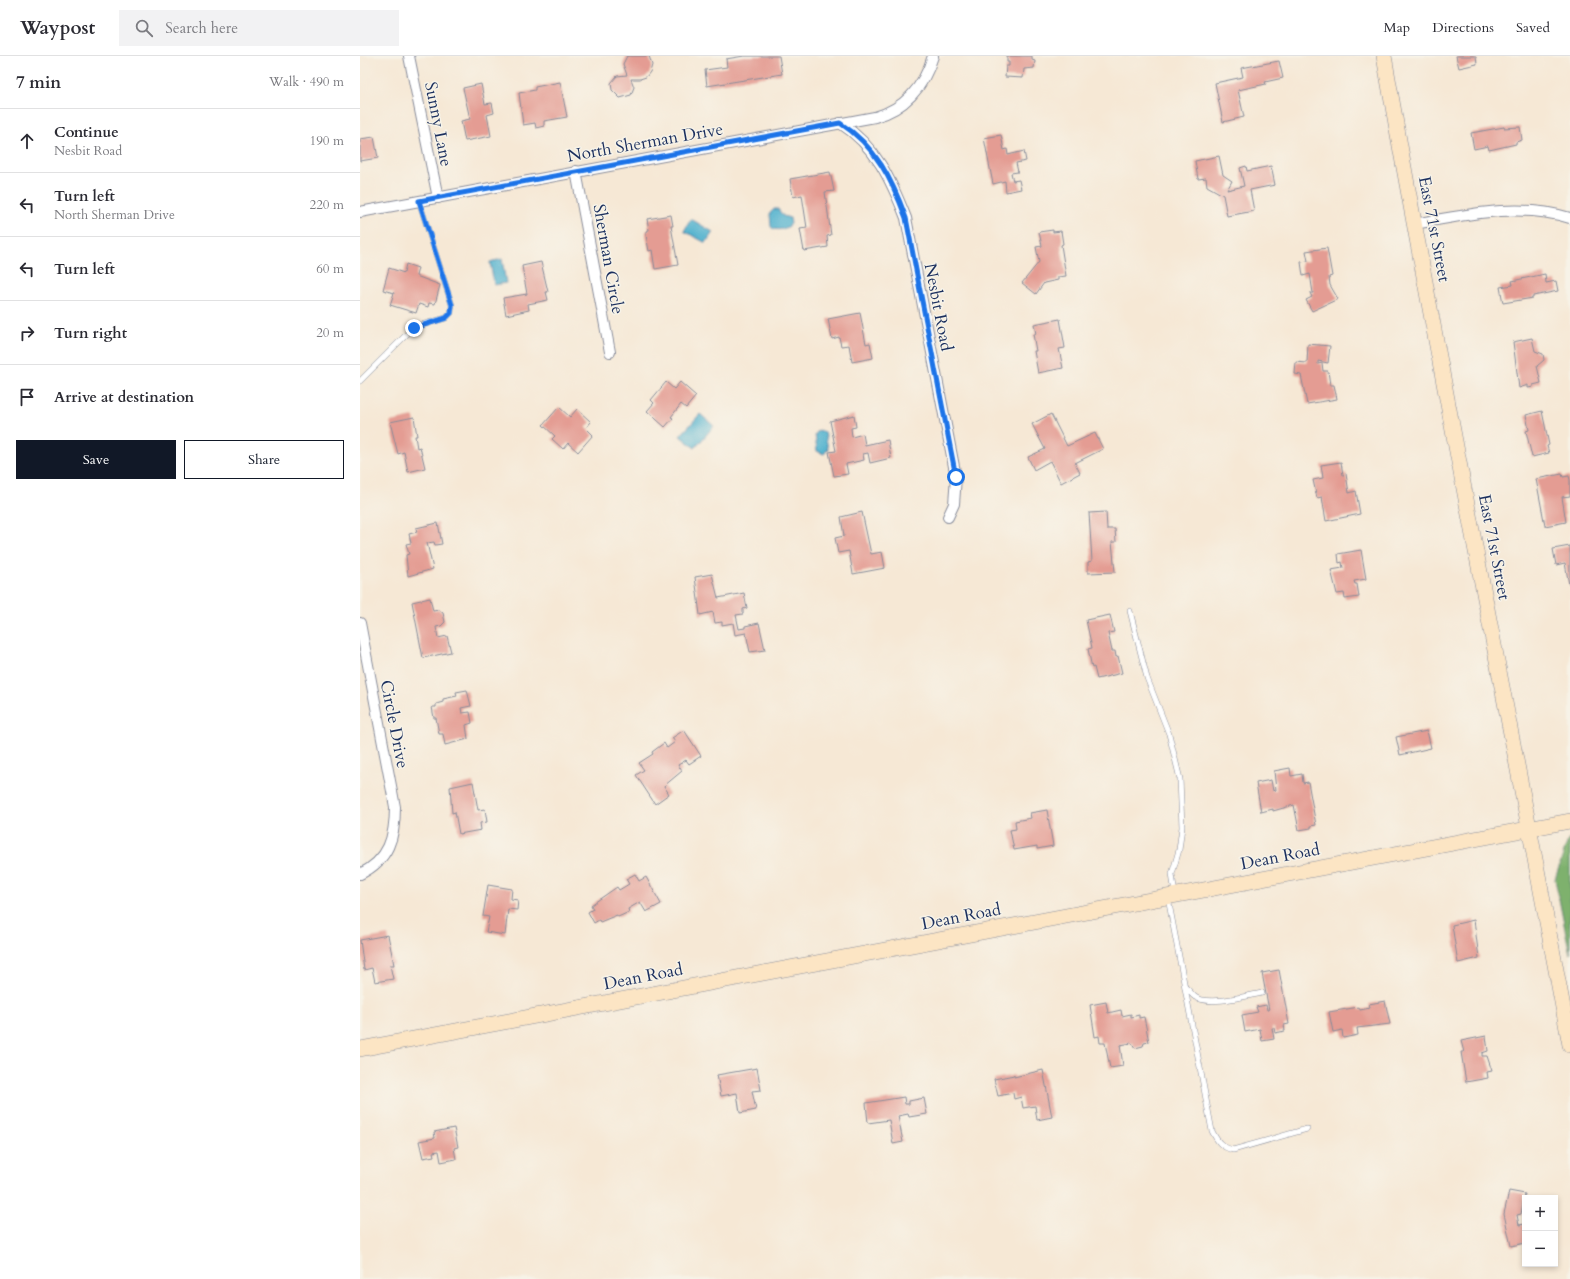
<!DOCTYPE html>
<html lang="en">
<head>
<meta charset="utf-8">
<style>
  body { margin:0; font-family:Cardo,serif; background:#f2f2f3; color:#2b2b33 }
  .controls { position:absolute; right:12px; bottom:12px; display:grid; overflow:hidden; border-radius:0px; box-shadow:0 2px 6px #0003 }
  .controls button { width:36px; height:36px; display:grid; place-items:center; padding:0; border:0; border-bottom:1px solid #e1e1e2; background:#fff; color:#2b2b33; font:20px sans-serif }
  .stop { position:absolute; width:12px; height:12px; margin:-9px; border:3px solid #1a73e8; border-radius:50%; background:#fff }
  .stop.end { background:#1a73e8; border-color:#fff; box-shadow:0 1px 4px #0008 }
  .list { margin:0; padding:0; list-style:none }
  h2 { display:flex; justify-content:space-between; align-items:center; height:52px; margin:0; padding:0 16px; font-size:17px }
  h2 small { font-size:13px; font-weight:400; color:#7c7c81 }
  .list li { display:grid; grid-template-columns:26px 1fr auto; gap:12px; align-items:center; box-sizing:border-box; height:64px; padding:0 16px; border-top:1px solid #e1e1e2 }
  .list b { display:block; font-size:15px; white-space:nowrap }
  .list p { margin:0; font-size:13px; white-space:nowrap; color:#7c7c81 }
  .list em { font-size:13px; font-style:normal; color:#7c7c81 }
  .actions { display:flex; gap:8px; padding:12px 16px }
  .actions a { flex:1; padding:9px 0; border:1px solid #111827; border-radius:0px; text-align:center; font-size:14px; color:#111827 }
  .actions .main { background:#111827; color:#fff }
  .icon { flex:none; width:22px; height:22px; fill:none; stroke:currentColor; stroke-width:2; stroke-linecap:round; stroke-linejoin:round }
  .map { position:relative; flex:none; width:1210px; height:1223px; overflow:hidden }
  header { display:flex; align-items:center; gap:24px; box-sizing:border-box; height:56px; padding:0 20px; background:#fff; border-bottom:1px solid #e1e1e2 }
  header strong { font-size:19px }
  nav { display:flex; gap:22px; margin-inline-start:auto; font-size:14px }
  .search { width:280px; height:36px; background:#f2f2f3; display:flex; align-items:center; gap:10px; box-sizing:border-box; padding:0 14px; border-radius:0px; color:#7c7c81; font-size:15px }
  main { display:flex }
  aside { flex:1; background:#fff }
  .map>svg:first-child { display:block }
  .forest { fill:#7eb16d; stroke:#4c7066 }
  .water { fill:#4fb1ce; stroke:#357096 }
  .building { fill:#e49c93 }
  .lines { fill:none; stroke-linecap:round; stroke-linejoin:round }
  .lane-casing { stroke:#888c9a; stroke-width:6 }
  .street-casing { stroke:#888c9a; stroke-width:12 }
  .secondary-casing { stroke:#888c9a; stroke-width:16 }
  .lane { stroke:#fff; stroke-width:5 }
  .street { stroke:#fff; stroke-width:10 }
  .secondary { stroke:#fce5c4; stroke-width:15 }
  .route { stroke:#1a73e8; stroke-width:5 }
  .labels { text-anchor:middle; stroke-width:3; stroke-linejoin:round; paint-order:stroke }
  .street-label { font-size:17px; fill:#1b2f5e; stroke:#f7f3e8 }
</style>
</head>
<body>
<header>
<strong>Waypost</strong>
<div class="search"><svg class="icon" aria-label="search" viewBox="0 0 24 24"><circle cx="10" cy="10" r="6"/><path d="M15 15l6 6"/></svg>Search here</div>
<nav><a>Map</a><a>Directions</a><a>Saved</a></nav>
</header>
<main>
<aside>
<h2>7 min<small>Walk · 490 m</small></h2>
<ul class="list">
<li><svg class="icon" aria-label="ahead" viewBox="0 0 24 24"><path d="M12 20V5M6 11l6-6 6 6"/></svg><div><b>Continue</b><p>Nesbit Road</p></div><em>190 m</em></li>
<li><svg class="icon" aria-label="left" viewBox="0 0 24 24"><path d="M17 20v-9H6M10 6l-5 5 5 5"/></svg><div><b>Turn left</b><p>North Sherman Drive</p></div><em>220 m</em></li>
<li><svg class="icon" aria-label="left" viewBox="0 0 24 24"><path d="M17 20v-9H6M10 6l-5 5 5 5"/></svg><div><b>Turn left</b></div><em>60 m</em></li>
<li><svg class="icon" aria-label="right" viewBox="0 0 24 24"><path d="M7 20v-9h11M14 6l5 5-5 5"/></svg><div><b>Turn right</b></div><em>20 m</em></li>
<li><svg class="icon" aria-label="arrive" viewBox="0 0 24 24"><path d="M6 21V4h12l-3 4 3 4H6"/></svg><div><b>Arrive at destination</b></div></li>
</ul>
<div class="actions"><a class="main">Save</a><a>Share</a></div>
</aside>
<div class="map">
<svg width="1210" height="1223" viewBox="0 0 1210 1223">
  <rect width="100%" height="100%" fill="#f7f3e8"/>
  <filter id="ink" filterUnits="userSpaceOnUse"><feTurbulence type="fractalNoise" baseFrequency=".025" numOctaves="2"/><feDisplacementMap in="SourceGraphic" scale="8" xChannelSelector="R" yChannelSelector="G"/><feConvolveMatrix kernelMatrix="1 2 1 2 8 2 1 2 1" color-interpolation-filters="sRGB"/></filter>
  <filter id="wash" filterUnits="userSpaceOnUse"><feTurbulence type="fractalNoise" baseFrequency=".012" numOctaves="4" result="noise"/><feDisplacementMap in="SourceGraphic" scale="16" xChannelSelector="R" yChannelSelector="G"/><feGaussianBlur stdDeviation="0.9" result="paint"/><feColorMatrix in="noise" values="0 0 0 0 0 0 0 0 0 0 0 0 0 0 0 0 0 1.4 0 .05"/><feComposite in="paint" operator="in"/></filter>
  <g filter="url(#wash)">
    <rect width="100%" height="100%" fill="#f6e8d5"/>
    <polygon class="forest" points="1208,784 1210,784 1210,898 1195,823"/>
    <g class="water">
      <path d="M418 153 423 160 430 162 431 168C427 173 416 176 411 171L410 157 414 153Z"/>
      <polygon points="331,163 353,176 346,187 324,175"/>
      <polygon points="142,203 146,227 134,229 130,206"/>
      <polygon points="340,358 354,370 335,392 320,380"/>
      <polygon points="459,374 465,376 468,393 464,398 457,395 455,378"/>
    </g>
    <g id="blocks">
      <g class="building">
        <polygon points="267,0 289,0 292,9 290,16 286,21 280,23 271,23 274,31 271,39 260,42 252,34 251,27 257,20 267,19 263,8"/>
        <polygon points="384,0 419,0 422,18 347,30 345,14 367,11 366,3"/>
        <polygon points="647,0 672,0 672,4 675,5 674,12 664,13 663,22 645,21 646,10 649,10 649,6 647,6"/>
        <polygon points="1096,0 1116,0 1117,8 1099,12"/>
        <polygon points="919,5 923,22 905,26 906,28 878,34 884,61 863,66 855,27 883,21 881,12"/>
        <polygon points="200,26 207,61 184,65 184,70 176,72 175,67 163,69 159,37 175,34 175,31"/>
        <polygon points="121,28 125,48 132,47 134,57 127,59 131,80 105,85 101,65 110,63 103,32"/>
        <polygon points="1144,71 1144,72 1160,71 1162,84 1156,86 1156,88 1129,94 1128,90 1114,93 1111,77"/>
        <polygon points="641,79 644,94 647,93 648,99 664,95 666,105 656,107 658,116 651,117 653,125 659,124 661,133 646,136 645,125 633,128 624,82"/>
        <polygon points="14,81 18,102 0,105 0,83"/>
        <polygon points="859,100 863,119 872,125 867,134 884,130 880,112 886,110 887,115 911,110 915,129 890,134 894,155 867,160 863,139 847,130 846,122 838,123 835,105"/>
        <polygon points="470,116 474,135 465,136 471,179 467,180 468,191 444,195 440,173 447,172 442,139 433,141 430,123"/>
        <polygon points="311,159 313,170 311,170 318,209 295,213 292,194 289,195 286,179 286,175 289,174 287,163"/>
        <polygon points="693,174 693,176 701,175 703,188 701,189 706,220 698,221 698,224 684,227 676,238 662,227 679,206 676,191 682,190 679,176"/>
        <polygon points="967,192 972,220 969,221 970,229 978,243 952,255 946,244 952,241 950,237 953,237 950,218 943,220 941,206 948,205 946,195"/>
        <polygon points="181,206 188,236 186,236 188,244 168,248 169,254 146,259 143,242 167,238 162,210"/>
        <polygon points="46,208 58,212 56,220 80,229 75,248 69,247 68,251 59,248 56,257 30,249 34,237 23,234 29,212 44,217"/>
        <polygon points="1185,218 1186,227 1196,225 1198,235 1173,240 1173,242 1143,247 1140,231 1153,229 1152,225"/>
        <polygon points="500,257 506,288 510,287 513,302 492,306 489,289 481,290 479,281 472,283 468,263"/>
        <polygon points="700,263 705,292 699,293 703,312 678,317 674,295 676,295 673,278 676,278 674,268"/>
        <polygon points="1172,282 1175,295 1183,298 1184,304 1177,310 1181,327 1173,329 1173,331 1168,332 1168,329 1159,332 1153,286"/>
        <polygon points="948,288 970,290 968,307 958,305 958,308 962,307 963,315 968,315 970,329 974,329 977,343 947,348 941,319 935,318 936,306 947,307"/>
        <polygon points="306,326 314,333 320,326 336,340 326,352 321,348 311,361 313,362 305,371 287,355 294,347 291,344"/>
        <polygon points="199,351 210,361 217,353 231,366 226,372 233,379 218,396 208,387 203,393 192,383 195,380 183,369"/>
        <polygon points="1182,355 1189,389 1187,390 1189,397 1172,401 1166,375 1169,374 1166,359"/>
        <polygon points="691,358 707,390 735,377 743,393 715,407 720,417 701,427 690,405 674,414 668,401 685,393 672,368"/>
        <polygon points="494,359 496,371 491,372 492,381 503,378 505,389 528,384 531,402 510,407 508,397 503,398 504,404 486,408 488,418 474,420 469,396 476,395 470,365"/>
        <polygon points="54,361 57,380 55,380 57,392 60,391 65,412 48,416 44,396 38,398 30,366"/>
        <polygon points="981,406 983,419 986,418 989,437 996,435 1000,458 966,465 962,441 957,442 953,424 963,422 961,409"/>
        <polygon points="1202,418 1203,421 1209,420 1210,424 1210,440 1202,441 1206,466 1185,470 1176,423"/>
        <polygon points="502,456 511,498 522,496 525,512 493,518 489,495 478,497 475,482 484,480 481,461"/>
        <polygon points="746,456 747,473 755,473 756,486 752,486 755,516 728,517 728,506 732,505 729,457"/>
        <polygon points="78,467 82,488 75,489 74,486 67,487 73,513 48,520 46,499 49,498 46,488 51,487 49,478 57,476 56,472"/>
        <polygon points="1210,490 1210,529 1209,529 1205,507 1196,509 1193,493"/>
        <polygon points="1001,494 1006,523 994,525 995,528 997,528 999,541 985,543 984,537 977,538 971,514 983,512 982,506 979,507 978,498"/>
        <polygon points="352,518 358,542 384,537 387,552 383,553 383,558 376,559 379,573 385,572 385,570 399,567 405,594 390,596 386,577 375,579 373,567 362,569 362,566 355,567 353,556 340,559 335,521"/>
        <polygon points="70,542 73,555 79,554 83,557 85,566 81,570 76,571 78,582 87,580 91,596 63,602 52,546"/>
        <polygon points="750,559 754,576 748,577 752,595 755,595 756,601 758,600 762,617 737,623 734,611 732,612 728,593 732,592 726,564"/>
        <polygon points="107,634 111,650 101,652 102,657 110,656 112,667 106,669 108,683 85,689 83,678 79,678 76,662 74,662 72,651 76,651 76,648 83,646 83,643 97,640 96,636"/>
        <polygon points="324,674 341,700 329,708 326,704 318,709 322,715 304,730 309,738 295,748 276,719 284,714 279,707 293,698 292,696 304,687 307,692 315,686 312,682"/>
        <polygon points="1067,675 1071,692 1040,699 1036,681"/>
        <polygon points="930,712 931,720 942,718 943,727 948,726 956,769 951,770 951,772 939,774 934,749 913,755 913,753 901,756 896,727 911,724 913,735 916,734 914,715"/>
        <polygon points="113,726 118,754 125,753 127,766 120,767 121,774 99,778 95,756 92,757 90,731"/>
        <polygon points="687,754 693,790 677,793 677,790 654,794 650,774 656,773 655,765 671,762 670,757"/>
        <polygon points="275,818 279,825 286,821 301,848 286,856 280,846 268,853 269,856 258,861 257,859 240,866 239,864 234,867 228,856 233,853 231,849 257,831 259,834 269,828 266,823"/>
        <polygon points="128,829 152,833 151,843 158,844 157,854 148,853 145,879 126,876 129,861 123,860"/>
        <polygon points="1114,864 1119,902 1098,907 1092,869"/>
        <polygon points="28,879 34,909 30,909 33,923 15,926 12,912 4,914 0,884"/>
        <polygon points="919,914 929,968 924,969 925,975 915,977 914,972 912,972 914,983 902,985 900,973 885,976 882,959 898,956 896,951 906,949 907,954 909,954 902,917"/>
        <polygon points="1025,945 1030,968 997,972 998,979 983,982 982,974 973,976 969,956 999,951 1000,954 1010,952 1009,948"/>
        <polygon points="746,946 748,957 761,954 762,960 771,958 771,961 779,959 779,962 784,961 789,986 784,987 783,990 775,992 772,987 760,989 763,1010 750,1012 745,987 740,987 739,980 735,981 730,949"/>
        <polygon points="1126,980 1128,995 1122,997 1122,1000 1127,1000 1132,1015 1127,1016 1128,1022 1106,1026 1101,996 1104,996 1101,985"/>
        <polygon points="397,1012 401,1034 392,1035 396,1054 380,1057 377,1037 361,1040 357,1019"/>
        <polygon points="683,1014 692,1061 677,1064 675,1050 663,1052 661,1041 654,1043 653,1037 638,1040 634,1023 654,1019 654,1021"/>
        <polygon points="544,1041 545,1048 549,1048 549,1045 564,1042 567,1058 549,1061 548,1058 538,1060 543,1086 533,1088 529,1064 508,1067 506,1047"/>
        <polygon points="94,1072 98,1091 94,1092 96,1103 81,1106 79,1095 73,1096 74,1100 63,1102 59,1085 75,1082 74,1076"/>
        <polygon points="1149,1135 1165,1138 1161,1158 1157,1159 1159,1169 1165,1168 1165,1187 1151,1190 1144,1158"/>
      </g>
    </g>
  </g>
  <g filter="url(#ink)">
    <use href="#blocks" fill-opacity="0" stroke="#888c9a" stroke-width="1"/>
    <g class="lines">
      <defs>
        <g id="lane">
          <polyline points="0,325 54,271 86,262 91,257 92,249 84,224 59,145"/>
          <polyline points="770,555 787,622 809,678 820,723 822,771 819,794 812,818 815,838"/>
          <path d="M808 842 852 1075C857 1085 861 1091 873 1094L947 1073"/>
          <path d="M826 932C829 934 832 939 835 941 849 950 886 940 902 937"/>
        </g>
        <g id="street">
          <polyline points="49,0 78,142"/>
          <path d="M480 67C516 90 531 124 546 162L596 421 594 448 588 461"/>
          <polyline points="216,115 250,296"/>
          <path d="M0 156 515 61C547 52 564 30 573 0"/>
          <path d="M1054 168C1105 159 1159 146 1210 162"/>
          <path d="M0 567 35 751C35 781 29 804 0 818"/>
        </g>
        <g id="secondary">
          <path d="M1024 0C1082 331 1149 659 1210 989"/>
          <polyline points="0,993 1210,765"/>
        </g>
      </defs>
      <use href="#lane" class="lane-casing"/>
      <use href="#street" class="street-casing"/>
      <use href="#secondary" class="secondary-casing"/>
      <use href="#lane" class="lane"/>
      <use href="#street" class="street"/>
      <use href="#secondary" class="secondary"/>
    </g>
  </g>
  <g class="lines" filter="url(#ink)">
    <path class="route" d="M54 272 86 262 91 257 92 249 84 224 59 145 480 67C516 90 532 124 546 162L596 421"/>
  </g>
  <g class="labels">
    <g class="street-label">
      <text transform="translate(79 68) rotate(79)" y="6">Sunny Lane</text>
      <text transform="translate(285 86) rotate(-10)" y="6">North Sherman Drive</text>
      <text transform="translate(1075 173) rotate(79)" y="6">East 71st Street</text>
      <text transform="translate(249 203) rotate(80)" y="6">Sherman Circle</text>
      <text transform="translate(579 251) rotate(79)" y="6">Nesbit Road</text>
      <text transform="translate(1135 491) rotate(79)" y="6">East 71st Street</text>
      <text transform="translate(35 668) rotate(79)" y="6">Circle Drive</text>
      <text transform="translate(920 800) rotate(-11)" y="6">Dean Road</text>
      <text transform="translate(601 860) rotate(-11)" y="6">Dean Road</text>
      <text transform="translate(283 920) rotate(-11)" y="6">Dean Road</text>
    </g>
  </g>
</svg>
<div class="controls">
<button>+</button>
<button>−</button>
</div>
<div class="stop" style="left:596px;top:421px"></div>
<div class="stop end" style="left:54px;top:272px"></div>
</div>
</main>
</body>
</html>
